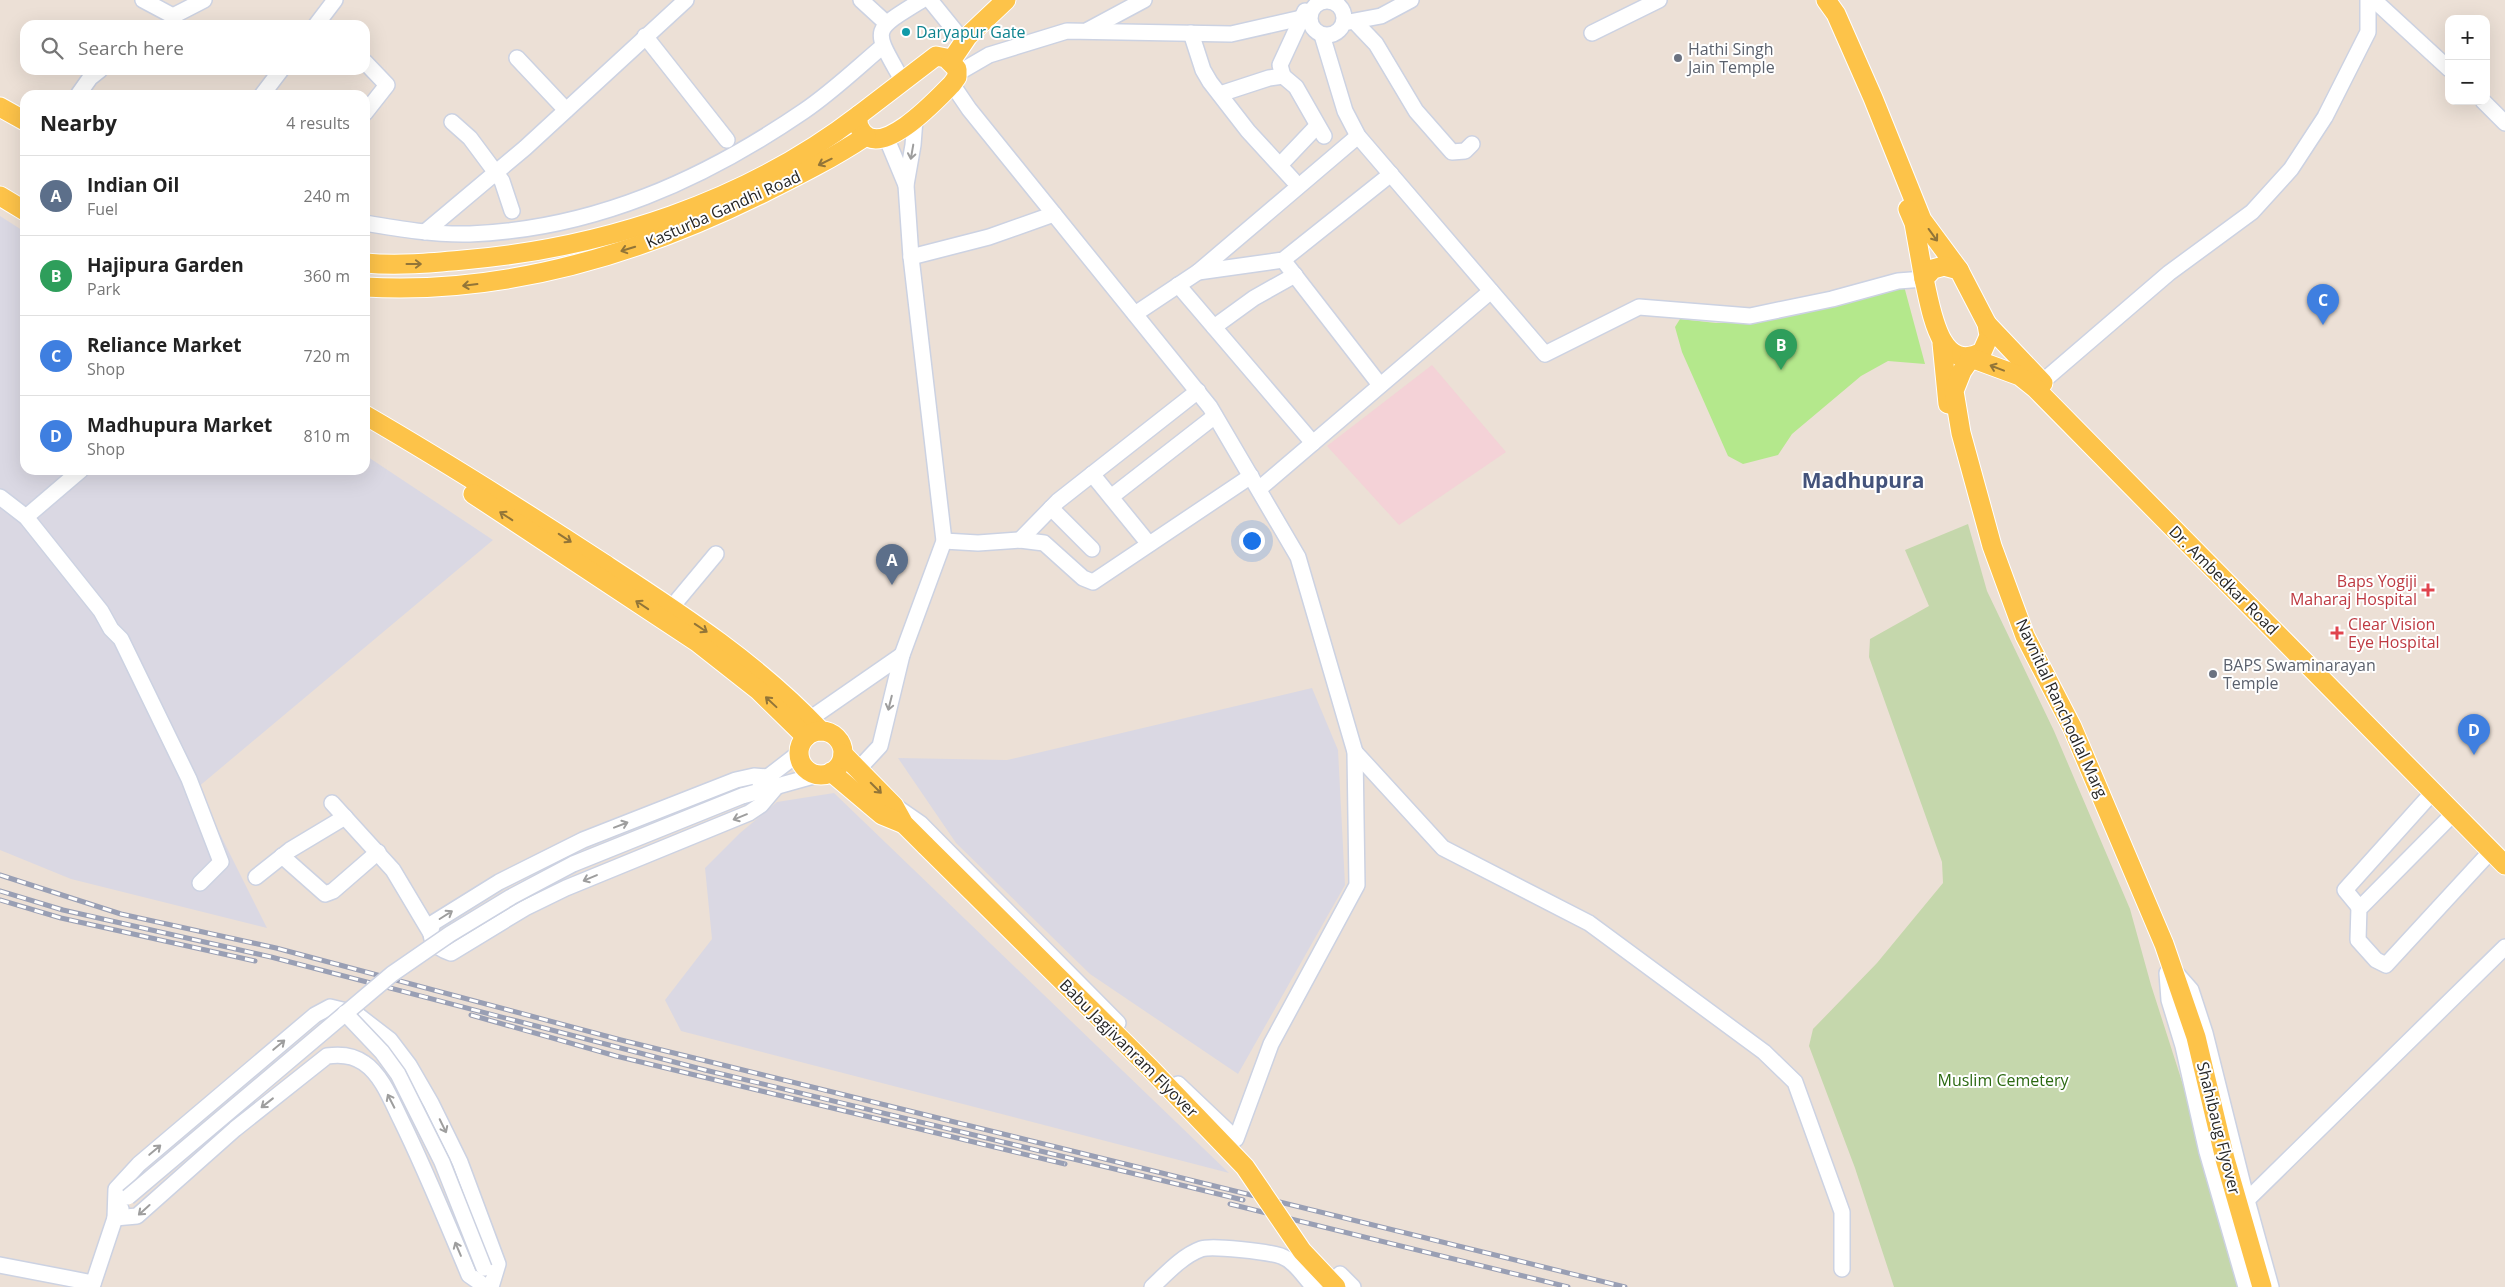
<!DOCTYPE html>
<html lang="en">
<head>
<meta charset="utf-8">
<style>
  body { margin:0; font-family:"Open Sans",sans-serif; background:#f6f6f6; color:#222 }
  .controls { position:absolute; right:15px; top:15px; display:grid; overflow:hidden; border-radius:10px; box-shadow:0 5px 20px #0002 }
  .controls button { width:45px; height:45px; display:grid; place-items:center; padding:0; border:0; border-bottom:1px solid #e0e0e0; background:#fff; color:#222; font:25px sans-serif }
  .you { position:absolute; left:1251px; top:540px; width:18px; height:18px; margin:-12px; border:4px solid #fff; border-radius:50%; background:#1a73e8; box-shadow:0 0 0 8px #1a73e833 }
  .badge { display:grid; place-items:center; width:32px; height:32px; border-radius:50%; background:#2563eb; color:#fff; font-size:16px; font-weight:700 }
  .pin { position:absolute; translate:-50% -41px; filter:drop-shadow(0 1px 2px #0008) }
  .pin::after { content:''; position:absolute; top:26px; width:18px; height:15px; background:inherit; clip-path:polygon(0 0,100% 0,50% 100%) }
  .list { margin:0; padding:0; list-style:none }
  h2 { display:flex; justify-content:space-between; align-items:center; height:65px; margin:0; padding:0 20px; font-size:21px }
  h2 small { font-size:16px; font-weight:400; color:#767676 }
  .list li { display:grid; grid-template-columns:32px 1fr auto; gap:15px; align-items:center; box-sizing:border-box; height:80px; padding:0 20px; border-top:1px solid #e0e0e0 }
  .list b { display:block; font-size:19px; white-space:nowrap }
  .list p { margin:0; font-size:16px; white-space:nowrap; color:#767676 }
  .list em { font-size:16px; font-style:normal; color:#767676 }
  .icon { flex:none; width:28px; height:28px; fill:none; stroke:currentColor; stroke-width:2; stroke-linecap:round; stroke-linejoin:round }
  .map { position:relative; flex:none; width:2505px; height:1287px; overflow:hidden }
  .search { position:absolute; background:#fff; box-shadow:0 5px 20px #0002; left:20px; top:20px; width:350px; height:55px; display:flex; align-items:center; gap:12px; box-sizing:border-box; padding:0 18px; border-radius:15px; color:#767676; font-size:19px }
  .panel { position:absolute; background:#fff; box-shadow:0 5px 20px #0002; left:20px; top:90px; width:350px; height:385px; border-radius:15px }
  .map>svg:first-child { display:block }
  .industrial { fill:#dad8e3 }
  .medical { fill:#f4d2d7 }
  .green { fill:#b4e88c }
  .cemetery { fill:#c5d7ac }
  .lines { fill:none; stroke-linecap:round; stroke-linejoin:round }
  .minor-casing { stroke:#ccd2e2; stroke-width:18 }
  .major-casing { stroke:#fff; stroke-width:21 }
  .minor { stroke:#fff; stroke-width:15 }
  .major { stroke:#fdc349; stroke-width:19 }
  .rail-casing { stroke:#999fb4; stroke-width:5 }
  .rail { stroke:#fff; stroke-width:3; stroke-dasharray:9; stroke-linecap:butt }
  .minor-bridge-casing { stroke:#ccd2e2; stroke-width:18; stroke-linecap:butt }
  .major-bridge-casing { stroke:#fff; stroke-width:21; stroke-linecap:butt }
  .minor-bridge { stroke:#fff; stroke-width:15 }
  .major-bridge { stroke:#fdc349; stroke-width:19 }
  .oneway { stroke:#9e9e9e }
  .oneway2 { stroke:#927538 }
  .culture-dot { fill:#0f9aa8; stroke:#fff; stroke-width:2 }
  .worship-dot { fill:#6b7280; stroke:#fff; stroke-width:2 }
  .health-dot { fill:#e0444e; stroke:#fff; stroke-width:2 }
  .labels { text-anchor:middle; stroke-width:4; stroke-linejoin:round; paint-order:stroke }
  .culture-label { font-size:16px; fill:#0d838f; stroke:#fff; text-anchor:start }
  .worship-label { font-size:16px; fill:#5b616d; stroke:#fff; text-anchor:start }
  .street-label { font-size:16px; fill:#272727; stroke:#fff }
  .health-label { font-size:16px; fill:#be3a42; stroke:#fff; text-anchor:end }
  .park-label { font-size:16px; fill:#2c6912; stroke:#fff }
  .district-label { font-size:21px; font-weight:bold; fill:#44537b; stroke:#fff }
</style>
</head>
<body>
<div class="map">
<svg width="2505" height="1287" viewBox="0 0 2505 1287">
  <rect width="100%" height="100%" fill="#ece0d6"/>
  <g class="industrial">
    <polygon points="0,216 25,232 25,470 365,470 365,455 493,540 197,788 267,928 71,879 0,850"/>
    <polygon points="1312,688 1338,750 1345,885 1238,1074 1090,974 956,843 898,758 1007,760"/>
    <polygon points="834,793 1229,1173 681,1031 665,1000 712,939 705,868 740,833 777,802"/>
  </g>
  <polygon class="medical" points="1432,365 1506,452 1399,525 1327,446"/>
  <polygon class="green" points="1904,286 1925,364 1888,361 1861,376 1792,434 1778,455 1743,464 1728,456 1682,352 1675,327 1680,319 1716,323 1752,322"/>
  <polygon class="cemetery" points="1968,524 1987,591 2054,731 2130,909 2151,985 2248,1287 1894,1287 1855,1168 1809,1046 1813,1029 1877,963 1943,883 1942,862 1869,657 1870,639 1929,606 1905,550"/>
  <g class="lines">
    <defs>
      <g id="minor">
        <polyline points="143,0 173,16"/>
        <polyline points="861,0 885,22"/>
        <polyline points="930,0 964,42"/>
        <polyline points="2374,0 2449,69"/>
        <circle cx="1327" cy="18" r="17"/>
        <polyline points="173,16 204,0"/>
        <polyline points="1349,22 1381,16 1411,0"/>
        <polyline points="1355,22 1376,44 1416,111 1452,152 1465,151 1472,144"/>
        <polyline points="316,25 335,0"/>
        <polyline points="1088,30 1144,0"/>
        <polyline points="1191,33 1203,70 1210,82 1248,131 1293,180"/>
        <polyline points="1592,33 1659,0"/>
        <polyline points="1322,35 1345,111 1358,136 1545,354 1639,307 1750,316 1832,299 1898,281 1924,279"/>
        <polyline points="645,36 727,140"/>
        <polyline points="517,58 566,110"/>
        <polyline points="365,62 387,85 365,113"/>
        <polyline points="958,73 989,55 1067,31 1231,34 1310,16"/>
        <polyline points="1283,76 1280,65 1305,11"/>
        <path d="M902 80C873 28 870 32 922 0"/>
        <polyline points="952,84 969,109 1210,407 1298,557 1355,752 1357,885 1271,1044 1236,1139 1178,1084"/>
        <polyline points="1220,94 1269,78 1283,76 1296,87 1324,136"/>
        <polyline points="78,95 90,78 100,70"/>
        <polyline points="262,95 281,70"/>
        <polyline points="2483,101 2505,123"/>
        <polyline points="452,122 470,138 502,181 512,211"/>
        <polyline points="886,137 906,185"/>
        <polyline points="1280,165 1317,126"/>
        <path d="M365 223C400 229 435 235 470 234 594 229 703 180 804 111 832 92 857 68 883 46"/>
        <polyline points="425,232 525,148 686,0"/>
        <polyline points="911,257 989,237 1054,214"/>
        <polyline points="1283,260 1380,385"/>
        <polyline points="1198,272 1283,260 1391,174"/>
        <polyline points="1178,285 1313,443"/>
        <polyline points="1135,314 1198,272 1358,136"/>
        <polyline points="1214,327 1254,298 1295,275"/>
        <polyline points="2035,388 2169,273 2252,212 2291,169 2325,117 2368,32 2368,0"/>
        <polyline points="1092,474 1149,544"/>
        <polyline points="1259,489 1491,291"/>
        <polyline points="0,497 26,517 101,611 111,629 121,639 189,779 221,862 200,883"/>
        <polyline points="1111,497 1215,416"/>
        <polyline points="1051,508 1092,549"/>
        <polyline points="26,517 81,470"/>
        <polyline points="1020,540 1058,501 1198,391"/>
        <polyline points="944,541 978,543 1020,540 1044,543 1083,578 1093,582 1251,476"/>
        <polyline points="671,608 716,554"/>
        <polyline points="801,725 902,655"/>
        <polyline points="1355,752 1443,848 1589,923 1764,1052 1795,1082 1842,1212 1842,1269"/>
        <polyline points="852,776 880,746 902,655 944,541 911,257 906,185 913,145 915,119"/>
        <path d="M768 777 754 776 736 780 583 840 499 882 433 923C427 939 435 948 451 953L525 908 566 888 749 813 761 805 777 786"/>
        <polyline points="760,783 799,753"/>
        <polyline points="2433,792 2345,890 2359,907 2362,906 2454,813"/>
        <polyline points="742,796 817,775"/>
        <polyline points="332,803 393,870 430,932"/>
        <polyline points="895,806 921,824 1118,1023"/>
        <polyline points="282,856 325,894 333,891 378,852"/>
        <polyline points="256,877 290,850 345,817"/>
        <polyline points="2359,907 2358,940 2376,960 2386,965 2491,851"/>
        <polyline points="2167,973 2169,1000 2183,1046 2207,1152 2246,1287"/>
        <polyline points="2176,973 2191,990 2205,1033 2245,1193 2271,1287"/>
        <polyline points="2247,1200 2505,947"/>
        <polyline points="0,1265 93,1283"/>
        <polyline points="1340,1274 1353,1287"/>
        <polyline points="92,1287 115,1218 121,1209"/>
        <path d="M486 1287 469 1275C447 1223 426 1171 401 1120 392 1102 382 1075 364 1063 353 1055 340 1054 327 1056L235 1129 137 1216 115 1218 116 1189 139 1164 315 1015 330 1007 355 1013 390 1040 409 1065 431 1103 460 1162 498 1264 491 1287"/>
        <path d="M1152 1287C1166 1274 1182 1256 1201 1249 1212 1245 1268 1252 1281 1256 1295 1261 1304 1277 1314 1287"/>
      </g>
      <g id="major">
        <polyline points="1826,0 1836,14 1873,98 1922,220 1959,270"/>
        <path d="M936 56 946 58 957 69V77L952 84C937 99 884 157 863 133 858 127 857 122 859 115Z"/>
        <polyline points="951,61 968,36 1006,0"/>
        <polyline points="0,107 25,121"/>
        <polyline points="0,196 25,211"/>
        <polyline points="1908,209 1914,223 1924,279"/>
        <path d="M365 263C398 266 431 263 463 260 604 248 746 202 859 115"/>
        <path d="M1944 266 1959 270 1987 324 1989 336 1982 352C1939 375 1931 308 1924 279L1933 269Z"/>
        <path d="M365 287C504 295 640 254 763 193 799 175 833 158 866 136"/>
        <polyline points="1987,324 2043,383"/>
        <polyline points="1942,343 1948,404"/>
        <path d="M365 415C446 462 525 512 603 563 681 614 757 663 821 731"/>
        <polyline points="473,494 697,642 758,690 806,737"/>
        <circle cx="821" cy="753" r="22"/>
        <polyline points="843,754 894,806 904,824 926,846"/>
        <polyline points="831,772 882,815 904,824"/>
        <polyline points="2262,1287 2225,1159 2196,1037 2164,944 2072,727 2025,636 1992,546 1961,433 1954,391 1962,371 1971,358 2020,376 2035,388 2505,865"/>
      </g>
    </defs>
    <use href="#minor" class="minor-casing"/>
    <use href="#major" class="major-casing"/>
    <use href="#minor" class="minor"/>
    <use href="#major" class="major"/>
    <defs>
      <g id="rail">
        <polyline points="0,875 121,914 276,948 621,1040 1625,1287"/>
        <polyline points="0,891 63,910 271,957 705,1070 1243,1200"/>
        <polyline points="0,900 61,918 255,961"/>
        <polyline points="471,1015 616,1056 1065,1164"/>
        <polyline points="1230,1204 1568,1287"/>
      </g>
    </defs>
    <use href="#rail" class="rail-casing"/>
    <use href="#rail" class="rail"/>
    <defs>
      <g id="minor-bridge">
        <polyline points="345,1013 382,1052 398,1074 442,1162 484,1268"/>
        <polyline points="128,1197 392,974 450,934 511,897 573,864 742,796"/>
      </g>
      <polyline id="major-bridge" points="926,846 1151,1069 1245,1167 1302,1251 1336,1287"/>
    </defs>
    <use href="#minor-bridge" class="minor-bridge-casing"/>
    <use href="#major-bridge" class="major-bridge-casing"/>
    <use href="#minor-bridge" class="minor-bridge"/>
    <use href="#major-bridge" class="major-bridge"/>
  </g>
  <defs><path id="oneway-shaft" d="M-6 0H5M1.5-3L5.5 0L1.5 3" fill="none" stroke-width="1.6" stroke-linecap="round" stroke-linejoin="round" transform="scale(1.25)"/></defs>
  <g class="oneway">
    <use href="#oneway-shaft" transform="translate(912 152) rotate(100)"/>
    <use href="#oneway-shaft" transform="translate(890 703) rotate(104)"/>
    <use href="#oneway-shaft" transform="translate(740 817) rotate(158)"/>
    <use href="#oneway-shaft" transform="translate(621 825) rotate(-21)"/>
    <use href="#oneway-shaft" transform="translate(590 878) rotate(157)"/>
    <use href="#oneway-shaft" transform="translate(446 915) rotate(-32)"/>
    <use href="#oneway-shaft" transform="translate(279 1045) rotate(-40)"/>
    <use href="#oneway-shaft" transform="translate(391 1101) rotate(-117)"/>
    <use href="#oneway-shaft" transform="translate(267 1103) rotate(142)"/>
    <use href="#oneway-shaft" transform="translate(443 1126) rotate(64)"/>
    <use href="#oneway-shaft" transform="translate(155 1150) rotate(-40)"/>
    <use href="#oneway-shaft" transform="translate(144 1210) rotate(138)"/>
    <use href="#oneway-shaft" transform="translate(458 1249) rotate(-113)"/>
  </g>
  <g class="oneway2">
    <use href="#oneway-shaft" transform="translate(825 162) rotate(154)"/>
    <use href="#oneway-shaft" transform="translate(1933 235) rotate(54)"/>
    <use href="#oneway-shaft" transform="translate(628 249) rotate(163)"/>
    <use href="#oneway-shaft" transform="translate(414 264)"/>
    <use href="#oneway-shaft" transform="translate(470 285) rotate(173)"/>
    <use href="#oneway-shaft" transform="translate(1997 368) rotate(-159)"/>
    <use href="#oneway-shaft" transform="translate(506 516) rotate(-147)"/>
    <use href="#oneway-shaft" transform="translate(565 538) rotate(33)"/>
    <use href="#oneway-shaft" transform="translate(642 605) rotate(-146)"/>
    <use href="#oneway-shaft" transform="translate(701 628) rotate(34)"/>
    <use href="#oneway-shaft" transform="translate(771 702) rotate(-137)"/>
    <use href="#oneway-shaft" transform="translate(876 788) rotate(45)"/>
  </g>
  <circle class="culture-dot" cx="906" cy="32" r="5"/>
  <g class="worship-dot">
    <circle cx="1678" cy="58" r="5"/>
    <circle cx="2213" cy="674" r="5"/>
  </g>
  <g class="health-dot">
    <path d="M2425.5 582.5h5v5h5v5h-5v5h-5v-5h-5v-5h5z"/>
    <path d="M2334.5 625.5h5v5h5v5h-5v5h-5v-5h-5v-5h5z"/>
  </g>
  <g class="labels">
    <g class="culture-label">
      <text x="916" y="38">Daryapur Gate</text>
    </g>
    <g class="worship-label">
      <text x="1688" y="55">Hathi Singh<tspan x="1688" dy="18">Jain Temple</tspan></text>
      <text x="2223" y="671">BAPS Swaminarayan<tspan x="2223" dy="18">Temple</tspan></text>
    </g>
    <g class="street-label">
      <text transform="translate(723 209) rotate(-24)" y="6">Kasturba Gandhi Road</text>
      <text transform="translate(2224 580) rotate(45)" y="6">Dr. Ambedkar Road</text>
      <text transform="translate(2062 708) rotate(65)" y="6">Navnitlal Ranchodlal Marg</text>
      <text transform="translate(1129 1048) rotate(45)" y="6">Babu Jagjivanram Flyover</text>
      <text transform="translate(2219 1128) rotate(76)" y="6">Shahibaug Flyover</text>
    </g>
    <g class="health-label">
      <text x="2417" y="587">Baps Yogiji<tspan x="2417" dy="18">Maharaj Hospital</tspan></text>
      <text x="2348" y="630" text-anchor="start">Clear Vision<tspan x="2348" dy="18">Eye Hospital</tspan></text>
    </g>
    <g class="park-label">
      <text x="2003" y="1086">Muslim Cemetery</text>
    </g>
    <g class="district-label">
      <text x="1863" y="488">Madhupura</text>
    </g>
  </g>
</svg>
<div class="controls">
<button>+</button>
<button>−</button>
</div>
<div class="you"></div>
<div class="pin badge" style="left:892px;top:585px;background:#5c6f8a">A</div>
<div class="pin badge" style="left:1781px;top:370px;background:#2e9e5b">B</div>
<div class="pin badge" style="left:2323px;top:325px;background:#3f7fe0">C</div>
<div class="pin badge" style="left:2474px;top:755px;background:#3f7fe0">D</div>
<div class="search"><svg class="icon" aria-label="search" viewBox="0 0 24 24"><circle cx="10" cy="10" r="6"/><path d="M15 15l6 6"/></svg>Search here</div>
<section class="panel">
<h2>Nearby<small>4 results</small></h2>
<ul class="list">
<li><span class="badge" style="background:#5c6f8a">A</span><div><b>Indian Oil</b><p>Fuel</p></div><em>240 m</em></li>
<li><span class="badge" style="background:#2e9e5b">B</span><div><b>Hajipura Garden</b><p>Park</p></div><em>360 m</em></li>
<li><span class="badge" style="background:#3f7fe0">C</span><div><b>Reliance Market</b><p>Shop</p></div><em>720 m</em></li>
<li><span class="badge" style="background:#3f7fe0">D</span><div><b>Madhupura Market</b><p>Shop</p></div><em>810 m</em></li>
</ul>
</section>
</div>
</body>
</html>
